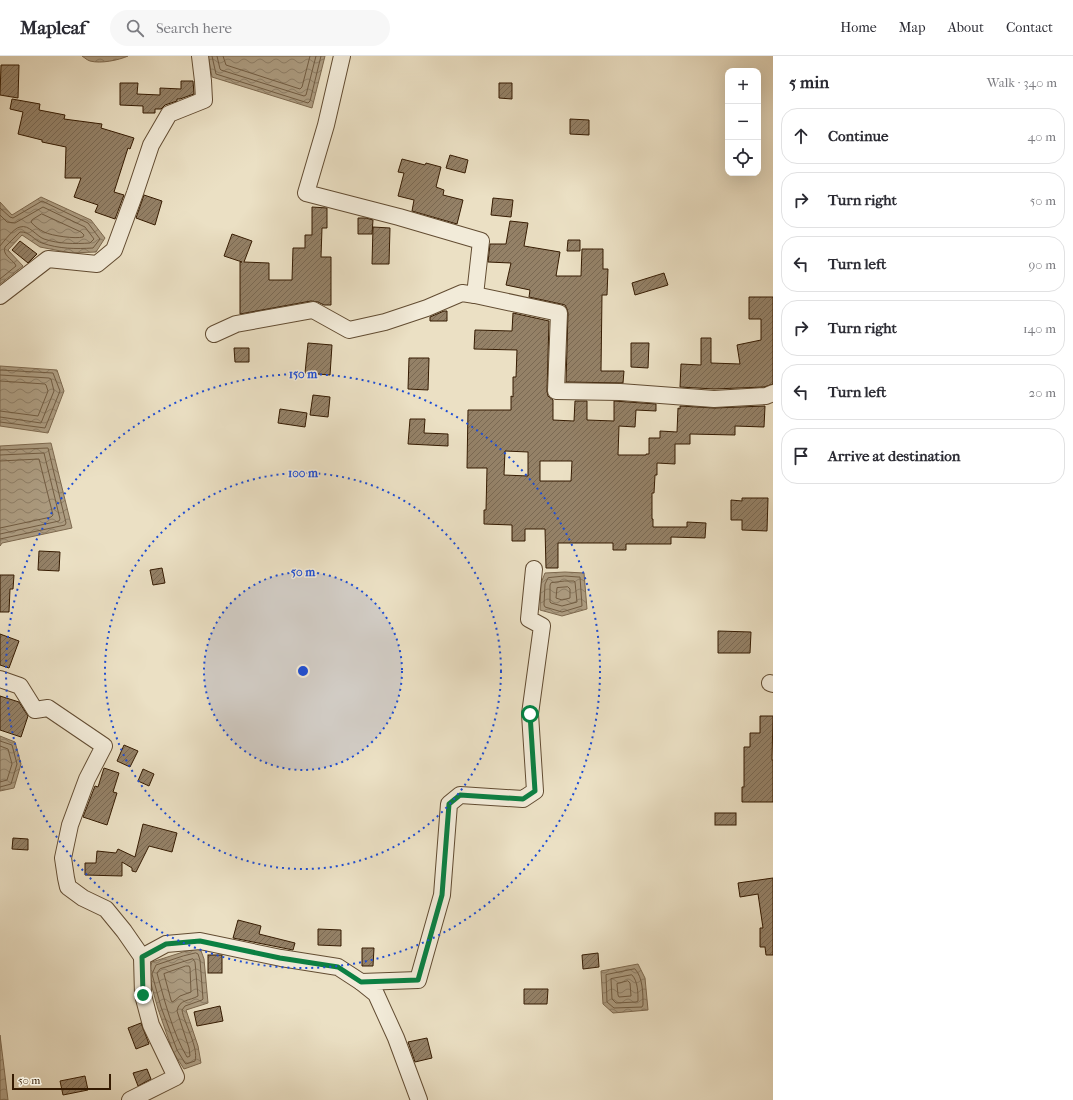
<!DOCTYPE html>
<html lang="en">
<head>
<meta charset="utf-8">
<style>
  body { margin:0; font-family:"IM FELL French Canon",serif; background:#f7f7f7; color:#2b2b33 }
  .controls { position:absolute; right:12px; top:12px; display:grid; overflow:hidden; border-radius:8px; box-shadow:0 4px 16px #0002 }
  .controls button { width:36px; height:36px; display:grid; place-items:center; padding:0; border:0; border-bottom:1px solid #e1e1e2; background:#fff; color:#2b2b33; font:20px sans-serif }
  .scale { position:absolute; left:12px; bottom:10px; width:99px; box-sizing:border-box; padding-left:4px; border:2px solid #351b02; border-top:0; font-size:11px; line-height:14px; white-space:nowrap; color:#351b02; -webkit-text-stroke:3px #f2ebd9; paint-order:stroke }
  .stop { position:absolute; width:12px; height:12px; margin:-9px; border:3px solid #0b8043; border-radius:50%; background:#fff }
  .stop.end { background:#0b8043; border-color:#fff; box-shadow:0 1px 4px #0008 }
  .list { margin:0; padding:0; list-style:none }
  h2 { display:flex; justify-content:space-between; align-items:center; height:52px; margin:0; padding:0 16px; font-size:17px }
  h2 small { font-size:13px; font-weight:400; color:#7c7c81 }
  .list li { display:grid; grid-template-columns:26px 1fr auto; gap:12px; align-items:center; box-sizing:border-box; height:56px; margin:0 8px 8px; padding:0 8px; border:1px solid #e1e1e2; border-radius:16px }
  .list b { display:block; font-size:15px; white-space:nowrap }
  .list em { font-size:13px; font-style:normal; color:#7c7c81 }
  .icon { flex:none; width:22px; height:22px; fill:none; stroke:currentColor; stroke-width:2; stroke-linecap:round; stroke-linejoin:round }
  .map { position:relative; flex:none; width:773px; height:1044px; overflow:hidden }
  header { display:flex; align-items:center; gap:24px; box-sizing:border-box; height:56px; padding:0 20px; background:#fff; border-bottom:1px solid #e1e1e2 }
  header strong { font-size:19px }
  nav { display:flex; gap:22px; margin-inline-start:auto; font-size:14px }
  .search { width:280px; height:36px; background:#f7f7f7; display:flex; align-items:center; gap:10px; box-sizing:border-box; padding:0 14px; border-radius:22px; color:#7c7c81; font-size:15px }
  main { display:flex }
  aside { flex:1; background:#fff }
  .map>svg:first-child { display:block }
  .water { fill:url(#water-waves); stroke:#7d694f }
  .lines { fill:none; stroke-linecap:round; stroke-linejoin:round }
  .shore { stroke:#715c42; stroke-width:1 }
  .building { fill:url(#building-hatch); stroke:#351b02; fill-rule:evenodd }
  .minor-casing { stroke:#624c32; stroke-width:18 }
  .minor { stroke:#f2ebd9; stroke-width:16 }
  .route { stroke:#0b8043; stroke-width:5 }
  .ring { fill:none; stroke:#1d4ed8; stroke-width:2; stroke-dasharray:2 4 }
  .centre { fill:#1d4ed8; stroke:#f2ebd9; stroke-width:2 }
  .ring-label { font-size:12px; text-anchor:middle; font-weight:bold; fill:#1d4ed8; stroke:#f2ebd9; stroke-width:3; stroke-linejoin:round; paint-order:stroke }
</style>
</head>
<body>
<header>
<strong>Mapleaf</strong>
<div class="search"><svg class="icon" aria-label="search" viewBox="0 0 24 24"><circle cx="10" cy="10" r="6"/><path d="M15 15l6 6"/></svg>Search here</div>
<nav><a>Home</a><a>Map</a><a>About</a><a>Contact</a></nav>
</header>
<main>
<div class="map">
<svg width="773" height="1044" viewBox="0 0 773 1044">
  <defs>
    <pattern id="water-waves" width="16" height="10" patternUnits="userSpaceOnUse"><rect width="16" height="10" fill="#ad9d82"/><path d="M0 5q4-4 8 0t8 0" fill="none" stroke="#8e7f68"/></pattern>
    <pattern id="building-hatch" width="6" height="6" patternUnits="userSpaceOnUse"><rect width="6" height="6" fill="#948167"/><path d="M-1 1l2-2M0 6l6-6M5 7l2-2" fill="none" stroke="#7a6953"/></pattern>
  </defs>
  <rect width="100%" height="100%" fill="#ebe0c4"/>
  <filter id="stains"><feTurbulence type="fractalNoise" baseFrequency=".005" numOctaves="4"/><feColorMatrix values="0 0 0 0 .2 0 0 0 0 .09 0 0 0 0 .02 0 0 0 .5 -.17"/></filter>
  <radialGradient id="worn" r=".72"><stop offset=".6" stop-color="#630" stop-opacity="0"/><stop offset="1" stop-color="#630" stop-opacity=".3"/></radialGradient>
  <g class="water">
    <path d="M82 0H128C119 4 101 8 90 5 87 4 85 2 82 0Z"/>
    <polygon points="208,0 325,0 312,52 212,21"/>
    <polygon points="41,141 91,164 105,182 96,196 71,197 40,191 22,179 8,194 23,210 0,228 0,146 12,159"/>
    <polygon points="0,310 57,314 64,335 48,377 0,370"/>
    <polygon points="51,387 72,472 2,487 0,490 0,390"/>
    <polygon points="565,516 584,517 587,553 562,560 540,554 541,527 545,517"/>
    <polygon points="0,680 15,686 21,708 14,732 0,735"/>
    <polygon points="200,892 204,903 208,947 186,954 198,990 201,1007 184,1013 173,996 158,953 148,917 152,906 183,896"/>
    <polygon points="638,908 645,922 648,954 613,957 603,948 601,915"/>
    <polygon points="0,979 8,1044 0,1044"/>
  </g>
  <g class="lines">
    <g class="shore">
      <polyline points="212,0 216,18 308,47 310,45 321,0"/>
      <polyline points="217,0 220,13 221,14 304,40 306,39 316,0"/>
      <polyline points="223,0 226,9 300,33 302,31 310,0"/>
      <path d="M0 152 10 161 13 162 42 145 88 167 100 183 93 192C76 193 59 193 42 187 35 185 29 175 20 176L5 191C2 198 11 203 15 208L16 210 0 223"/>
      <path d="M42 158 81 176 84 179 83 181C76 183 52 180 44 176 40 174 34 170 31 166L32 164Z"/>
      <path d="M0 159 7 166 15 167 43 151 85 171 94 183 90 187C75 188 59 188 44 183 36 180 29 168 20 171 14 172 4 185 0 190"/>
      <polyline points="0,314 53,317 60,335 45,372 0,366"/>
      <polyline points="0,319 49,322 51,323 54,335 41,367 0,361"/>
      <polyline points="0,325 45,328 46,329 48,335 38,360 0,355"/>
      <polyline points="0,394 48,392 66,467 65,469 0,483"/>
      <polyline points="0,399 44,397 60,463 59,465 0,478"/>
      <polyline points="0,405 39,403 53,459 51,461 0,472"/>
      <polygon points="565,520 578,521 580,521 582,550 562,556 545,551 544,549 545,528 548,522"/>
      <polygon points="565,525 574,525 575,526 577,546 562,550 551,547 550,546 550,529 551,527"/>
      <polygon points="568,531 570,533 570,542 562,544 556,542 557,532"/>
      <polyline points="0,685 12,689 17,708 11,728 0,731"/>
      <polyline points="0,690 8,693 12,708 7,724 0,726"/>
      <path d="M196 897 198 898 200 904 203 943 202 944 185 950 182 954C184 967 199 992 195 1005L186 1008 185 1007 177 994 161 951 152 918 156 909 183 900Z"/>
      <path d="M193 903 195 906 198 940C190 945 179 943 177 955L189 992 190 1000 188 1001H187C173 978 164 943 157 917L160 913Z"/>
      <polygon points="186,910 189,910 190,912 191,936 180,940 174,945 172,946 171,944 164,918"/>
      <path d="M635 913C643 921 643 938 643 949L642 951 614 952 607 946 606 919Z"/>
      <path d="M632 919C638 925 638 937 638 945L636 946 616 947 612 943 611 923Z"/>
      <polygon points="628,925 630,927 631,940 619,941 618,939 617,928"/>
    </g>
  </g>
  <g class="building">
    <polygon points="1,9 19,9 18,42 0,39"/>
    <polygon points="181,25 193,25 194,38 180,43 177,43 177,45 165,49 161,53 155,53 155,57 143,57 143,50 120,49 120,27 138,27 137,38 160,39 160,32 181,33"/>
    <polygon points="499,27 512,27 512,43 499,42"/>
    <polygon points="12,43 40,48 39,54 65,59 64,63 102,68 101,72 134,82 130,93 128,92 114,136 124,139 115,163 95,156 98,149 74,141 81,122 65,122 66,91 42,86 42,84 18,78 23,56 10,53"/>
    <polygon points="570,63 589,64 589,79 570,78"/>
    <polygon points="450,99 468,104 465,117 446,112"/>
    <polygon points="402,103 425,109 426,107 441,111 436,131 444,134 443,139 463,144 457,168 412,155 414,144 398,140 404,117 398,116"/>
    <polygon points="144,139 162,145 155,169 136,162"/>
    <polygon points="493,142 513,144 511,161 491,159"/>
    <polygon points="312,151 327,152 327,172 322,172 321,201 331,201 331,249 324,249 318,246 311,245 240,258 240,206 242,206 224,200 232,178 252,185 244,206 269,207 269,224 292,224 293,192 305,192 305,179 312,179"/>
    <polygon points="358,162 366,162 373,164 372,178 358,178"/>
    <polygon points="510,165 528,167 524,190 560,196 556,220 581,220 582,193 603,193 603,213 608,213 607,239 602,239 601,315 624,315 623,327 566,326 568,257 567,253 565,249 561,248 529,241 530,234 506,229 511,207 488,206 490,188 506,188"/>
    <polygon points="373,171 390,172 389,208 372,208"/>
    <polygon points="568,184 580,184 580,195 567,195"/>
    <polygon points="20,185 37,198 28,207 12,194"/>
    <polygon points="664,217 668,229 635,239 632,227"/>
    <polygon points="749,241 773,241 773,328 764,331 714,333 680,331 681,308 701,309 701,282 711,282 711,307 740,308 737,289 761,284 761,263 749,263"/>
    <polygon points="444,255 447,255 447,265 430,265 430,261"/>
    <path d="M513 257 549 265 547 335 548 340 553 344V364L574 365 575 345H587V364L614 365V345L656 348V355L636 354 635 371 619 370 618 399H646V398H649V382H660V375L677 376 678 352 680 353V350L714 352 765 350 764 371 735 370V379L690 378V388H675V408L657 407V419H655L654 437H652V463H653V471H687V466L706 467 705 482 671 481V488H626V494H613V487H558V512H546L545 473H525V485H512V469L484 468V454H486L487 412H467L468 354H511V340L513 341V321H516L517 294 474 293 475 274 512 275ZM505 395 528 396V420L504 419ZM540 405H572L571 425H540Z"/>
    <polygon points="308,287 332,289 330,319 305,317"/>
    <polygon points="631,287 649,287 648,312 631,311"/>
    <polygon points="234,292 249,292 249,306 235,306"/>
    <polygon points="409,302 429,302 428,334 408,333"/>
    <polygon points="313,339 330,341 328,361 310,359"/>
    <polygon points="280,353 307,357 305,371 278,367"/>
    <polygon points="410,363 425,363 424,377 448,378 448,390 408,388"/>
    <polygon points="742,442 768,442 767,475 742,474 742,464 731,464 731,444 742,445"/>
    <polygon points="39,495 60,496 59,515 38,514"/>
    <polygon points="162,512 165,527 153,529 150,514"/>
    <polygon points="0,519 14,519 13,533 10,533 9,556 0,556"/>
    <polygon points="718,575 751,576 750,597 718,597"/>
    <polygon points="0,578 19,585 9,612 0,609"/>
    <polygon points="0,640 19,646 28,660 21,681 0,674"/>
    <polygon points="760,660 773,660 772,704 773,704 773,746 742,746 742,731 744,731 744,691 750,691 750,677 760,677"/>
    <polygon points="124,689 138,695 130,711 117,705"/>
    <polygon points="104,712 119,717 113,736 117,737 107,769 83,761 95,730 98,731"/>
    <polygon points="143,713 154,718 149,730 138,725"/>
    <rect x="715" y="757" width="21" height="12"/>
    <polygon points="143,768 177,777 172,796 149,790 136,816 132,815 132,812 122,806 122,820 85,819 85,807 96,807 97,795 116,797 118,793 135,801"/>
    <polygon points="13,782 28,783 28,794 12,793"/>
    <polygon points="773,822 773,899 766,899 765,891 760,891 760,872 763,872 758,838 740,841 738,827"/>
    <polygon points="238,864 261,870 259,878 295,887 293,894 233,882"/>
    <polygon points="318,873 341,874 341,890 318,889"/>
    <polygon points="362,892 374,892 373,910 362,910"/>
    <polygon points="598,897 599,911 583,913 582,899"/>
    <rect x="208" y="899" width="14" height="18"/>
    <polygon points="524,933 548,933 547,948 524,948"/>
    <polygon points="220,950 223,965 197,970 194,956"/>
    <polygon points="141,967 149,988 136,993 128,972"/>
    <polygon points="427,982 432,1002 415,1006 408,986"/>
    <polygon points="147,1013 151,1023 138,1030 133,1017"/>
    <polygon points="85,1020 88,1034 63,1039 60,1025"/>
  </g>
  <g class="lines">
    <defs>
      <g id="minor">
        <polyline points="342,0 326,69 306,137 399,161 481,185 475,239 559,257 556,335 620,336 714,343 766,340 773,337"/>
        <polyline points="0,240 48,203 97,208 114,194 135,137 151,89 169,58 204,44 203,25 200,0"/>
        <polyline points="214,278 236,268 313,254 349,274 385,266 427,252 462,237 475,239"/>
        <polyline points="0,623 20,630 35,654 48,652 104,690 87,723 70,769 63,802 66,822 68,831 83,842 106,853 124,875 142,901"/>
        <polyline points="770,627 773,628"/>
        <polyline points="130,1044 176,1021 151,969 143,939 142,901 166,888 200,885 281,902 338,911 361,926"/>
        <polyline points="419,1044 396,982 376,938 361,926 418,924 442,839 449,748 460,739 523,743 535,735 530,658 542,570 529,563 534,513"/>
      </g>
    </defs>
    <use href="#minor" class="minor-casing"/>
    <use href="#minor" class="minor"/>
  </g>
  <g class="lines">
    <polyline class="route" points="143,939 142,901 166,888 200,885 280,902 338,911 361,926 418,924 442,839 449,748 460,739 523,743 535,735 530,658"/>
  </g>
  <circle cx="303" cy="615" r="99" fill="#1d4ed8" fill-opacity=".12"/>
  <g class="ring">
    <circle cx="303" cy="615" r="99"/>
    <circle cx="303" cy="615" r="198"/>
    <circle cx="303" cy="615" r="297"/>
  </g>
  <circle cx="303" cy="615" r="6" class="centre"/>
  <g class="ring-label">
    <text x="303" y="322">150 m</text>
    <text x="303" y="421">100 m</text>
    <text x="303" y="520">50 m</text>
  </g>
  <rect width="100%" height="100%" filter="url(#stains)"/>
  <rect width="100%" height="100%" fill="url(#worn)"/>
</svg>
<div class="controls">
<button>+</button>
<button>−</button>
<button><svg class="icon" aria-label="locate" viewBox="0 0 24 24"><circle cx="12" cy="12" r="6"/><path d="M12 2v4M12 18v4M2 12h4M18 12h4"/></svg></button>
</div>
<div class="scale">50 m</div>
<div class="stop" style="left:530px;top:658px"></div>
<div class="stop end" style="left:143px;top:939px"></div>
</div>
<aside>
<h2>5 min<small>Walk · 340 m</small></h2>
<ul class="list">
<li><svg class="icon" aria-label="ahead" viewBox="0 0 24 24"><path d="M12 20V5M6 11l6-6 6 6"/></svg><div><b>Continue</b></div><em>40 m</em></li>
<li><svg class="icon" aria-label="right" viewBox="0 0 24 24"><path d="M7 20v-9h11M14 6l5 5-5 5"/></svg><div><b>Turn right</b></div><em>50 m</em></li>
<li><svg class="icon" aria-label="left" viewBox="0 0 24 24"><path d="M17 20v-9H6M10 6l-5 5 5 5"/></svg><div><b>Turn left</b></div><em>90 m</em></li>
<li><svg class="icon" aria-label="right" viewBox="0 0 24 24"><path d="M7 20v-9h11M14 6l5 5-5 5"/></svg><div><b>Turn right</b></div><em>140 m</em></li>
<li><svg class="icon" aria-label="left" viewBox="0 0 24 24"><path d="M17 20v-9H6M10 6l-5 5 5 5"/></svg><div><b>Turn left</b></div><em>20 m</em></li>
<li><svg class="icon" aria-label="arrive" viewBox="0 0 24 24"><path d="M6 21V4h12l-3 4 3 4H6"/></svg><div><b>Arrive at destination</b></div></li>
</ul>
</aside>
</main>
</body>
</html>
